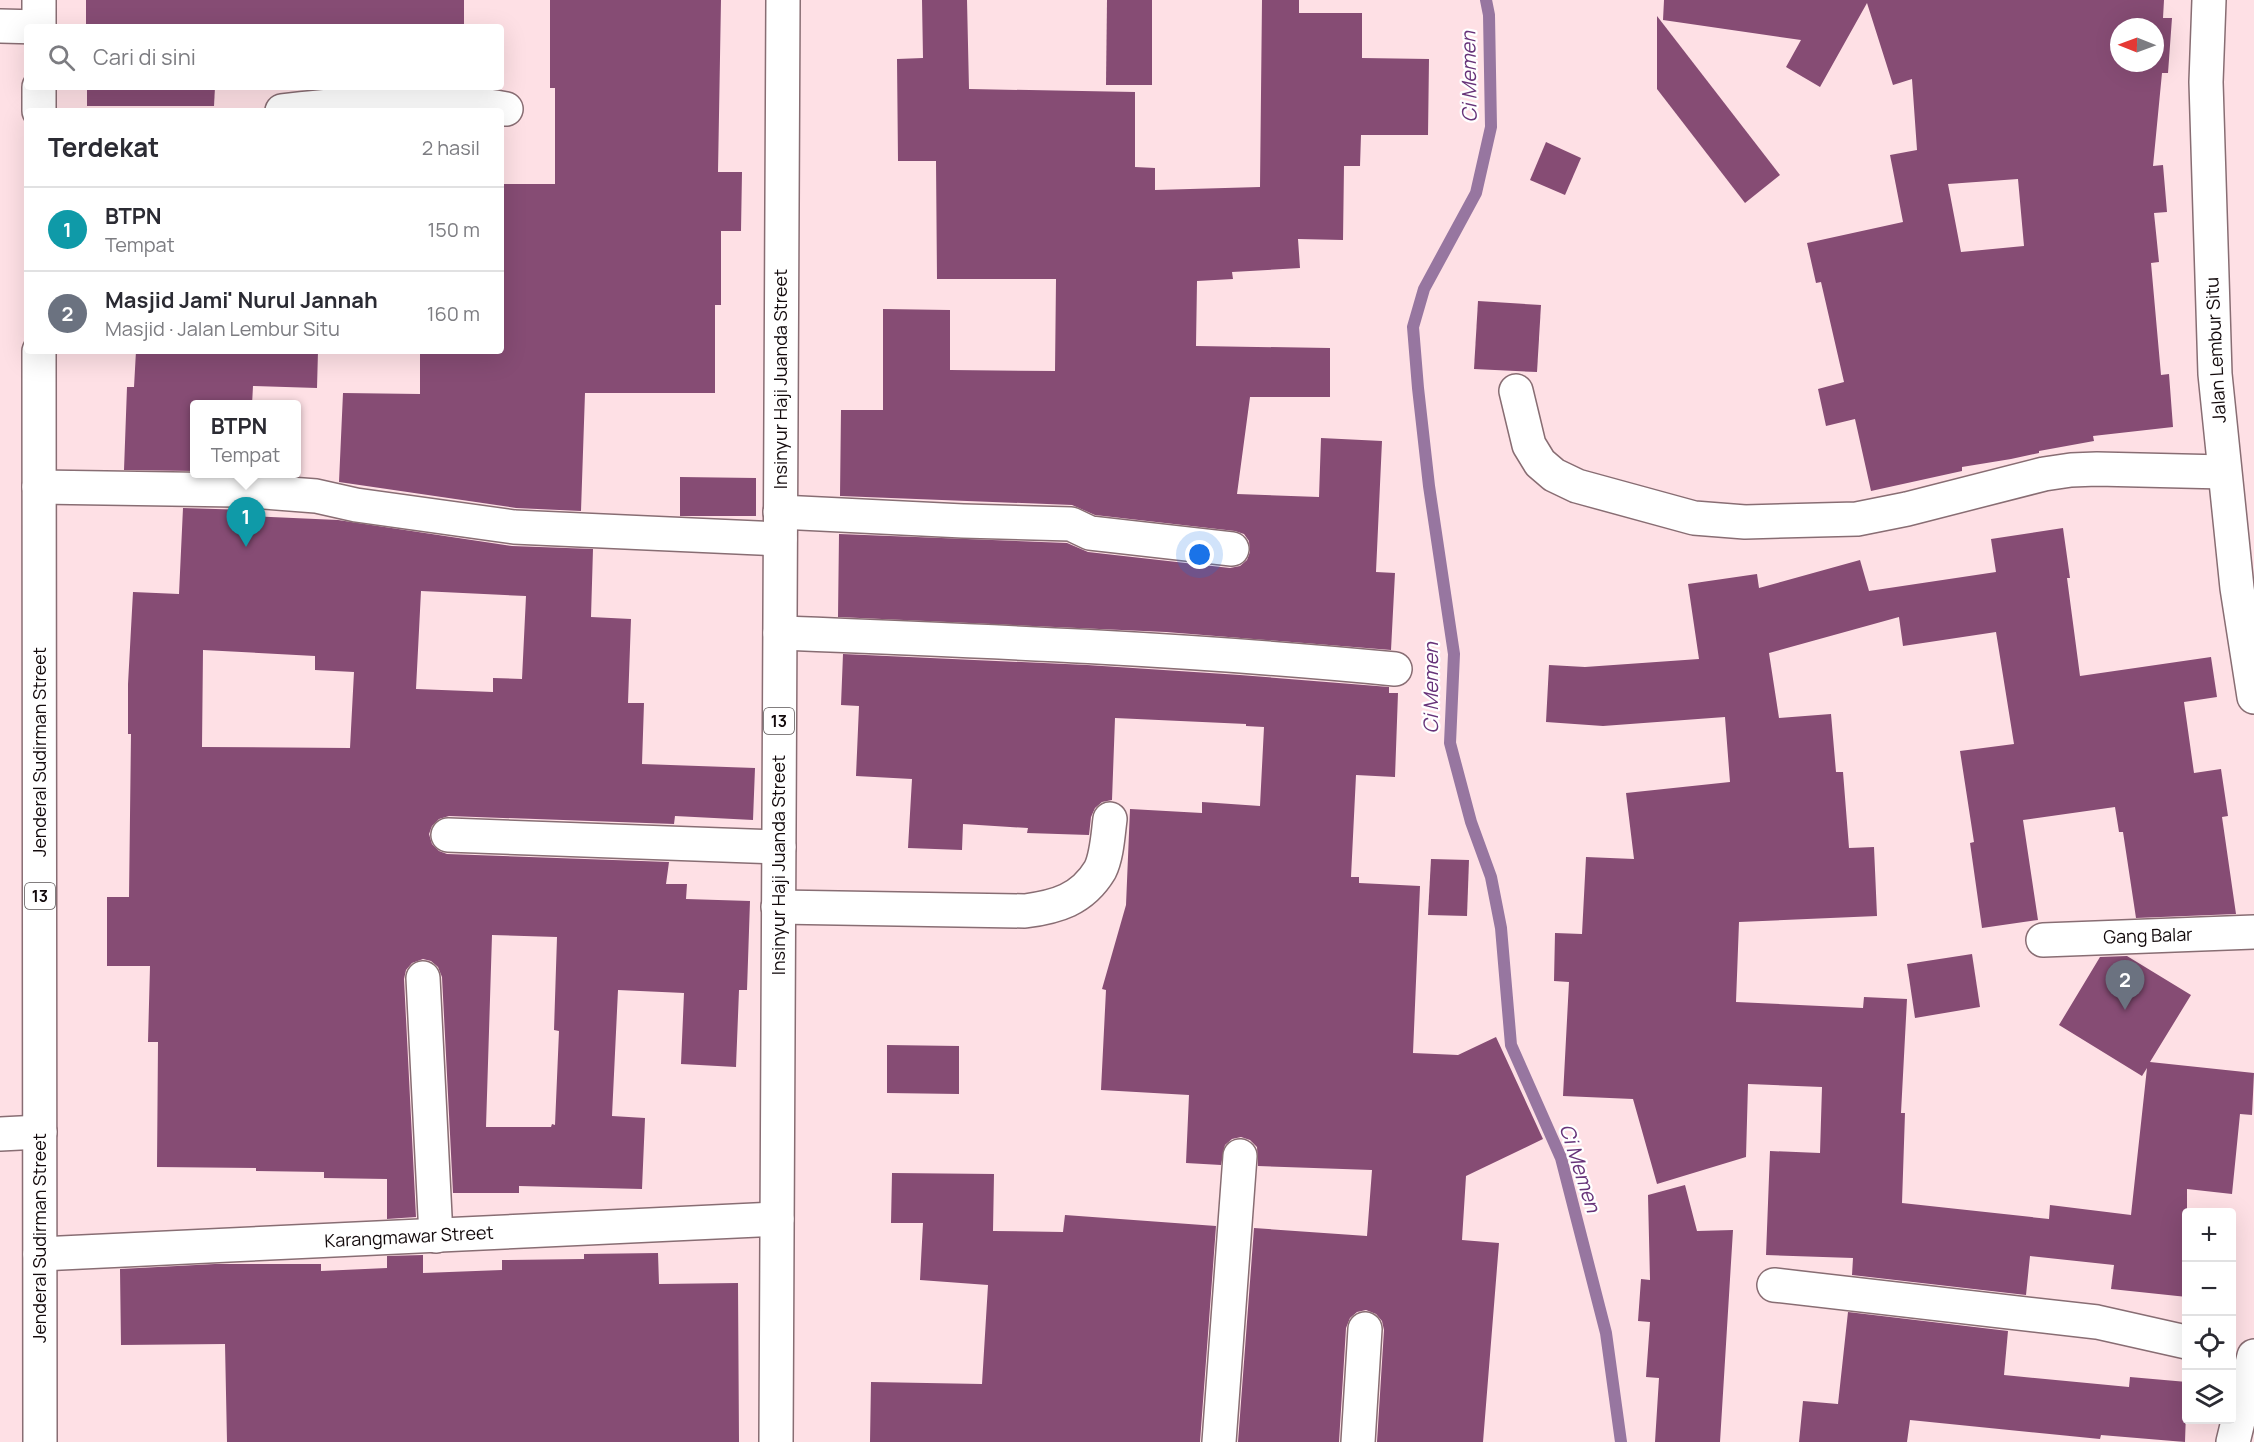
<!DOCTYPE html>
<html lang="id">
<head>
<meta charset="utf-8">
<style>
  body { margin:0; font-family:Manrope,sans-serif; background:#f2f2f3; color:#2b2b33 }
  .controls { position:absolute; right:18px; bottom:18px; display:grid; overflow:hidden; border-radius:6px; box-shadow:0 6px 24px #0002 }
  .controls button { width:54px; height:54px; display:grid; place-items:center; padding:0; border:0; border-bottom:2px solid #e1e1e2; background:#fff; color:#2b2b33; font:30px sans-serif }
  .compass { position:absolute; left:2110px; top:18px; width:54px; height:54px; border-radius:50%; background:#fff; box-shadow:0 6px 24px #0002; rotate:271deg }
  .you { position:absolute; left:1200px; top:555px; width:21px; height:21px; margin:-15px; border:4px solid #fff; border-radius:50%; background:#1a73e8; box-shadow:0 0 0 9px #1a73e833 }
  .badge { display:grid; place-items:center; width:39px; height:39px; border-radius:50%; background:#0b8043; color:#fff; font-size:20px; font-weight:700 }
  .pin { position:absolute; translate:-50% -50px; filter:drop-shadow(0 2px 3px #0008) }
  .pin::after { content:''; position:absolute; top:32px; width:21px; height:18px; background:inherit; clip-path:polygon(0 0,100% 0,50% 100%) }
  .popup { position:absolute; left:190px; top:400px; width:111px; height:78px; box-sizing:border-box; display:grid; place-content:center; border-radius:6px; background:#fff; filter:drop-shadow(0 2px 4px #0005); font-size:20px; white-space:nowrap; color:#7c7c81 }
  .popup b { font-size:22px; color:#2b2b33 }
  .popup::after { content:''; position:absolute; left:50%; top:100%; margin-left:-12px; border:12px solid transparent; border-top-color:#fff }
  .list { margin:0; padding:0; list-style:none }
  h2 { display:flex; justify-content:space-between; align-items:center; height:78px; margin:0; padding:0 24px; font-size:26px }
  h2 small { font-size:20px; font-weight:400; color:#7c7c81 }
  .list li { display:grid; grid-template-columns:39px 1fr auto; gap:18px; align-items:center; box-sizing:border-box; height:84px; padding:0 24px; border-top:2px solid #e1e1e2 }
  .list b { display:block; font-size:22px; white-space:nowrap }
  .list p { margin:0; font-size:20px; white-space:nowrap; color:#7c7c81 }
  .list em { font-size:20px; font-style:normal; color:#7c7c81 }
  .icon { flex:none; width:33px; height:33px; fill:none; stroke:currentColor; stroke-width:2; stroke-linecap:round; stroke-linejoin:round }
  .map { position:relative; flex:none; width:2254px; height:1442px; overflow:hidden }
  .search { position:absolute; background:#fff; box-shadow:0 6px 24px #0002; left:24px; top:24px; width:480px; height:66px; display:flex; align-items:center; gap:15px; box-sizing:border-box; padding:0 21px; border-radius:6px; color:#7c7c81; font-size:22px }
  .panel { position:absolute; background:#fff; box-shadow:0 6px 24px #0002; left:24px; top:108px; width:480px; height:246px; border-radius:6px }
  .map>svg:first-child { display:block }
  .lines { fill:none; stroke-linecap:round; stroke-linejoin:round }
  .stream { stroke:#9776a0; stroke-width:12 }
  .building { fill:#864c74; fill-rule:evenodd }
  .minor-casing { stroke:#886d73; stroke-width:36 }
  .highway-casing { stroke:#886d73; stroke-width:36 }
  .minor { stroke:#fff; stroke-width:33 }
  .highway { stroke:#fff; stroke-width:33 }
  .labels { text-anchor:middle; stroke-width:4.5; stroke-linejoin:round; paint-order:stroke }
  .shield { fill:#fff; stroke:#5a5455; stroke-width:1.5 }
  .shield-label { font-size:16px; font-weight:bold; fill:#130a0c }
  .street-label { font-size:18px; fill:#130a0c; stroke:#fff }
  .water-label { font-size:20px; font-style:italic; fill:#673379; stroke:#fff }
</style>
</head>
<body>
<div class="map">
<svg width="2254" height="1442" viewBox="0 0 2254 1442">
  <rect width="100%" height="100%" fill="#fee0e5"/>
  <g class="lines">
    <polyline class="stream" points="1486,0 1489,15 1491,127 1476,193 1424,289 1413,327 1418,388 1429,486 1454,654 1450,743 1471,822 1491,877 1501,928 1511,1045 1561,1158 1606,1333 1621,1442"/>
  </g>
  <g class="building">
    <rect x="86" y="0" width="378" height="27"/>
    <polygon points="550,0 721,0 718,172 742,172 741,231 721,231 721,305 715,305 715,393 585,393 581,511 516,508 339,482 343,393 420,394 420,351 501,351 501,184 555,184 555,88 550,88"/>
    <polygon points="922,0 967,0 969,89 1135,92 1135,167 1155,168 1155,190 1260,187 1262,0 1299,0 1299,13 1362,13 1362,58 1429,59 1428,135 1361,135 1360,166 1344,166 1343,240 1298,239 1300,268 1232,272 1233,279 1197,281 1196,346 1330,348 1330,397 1250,397 1237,494 1319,497 1321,438 1382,441 1376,572 1395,573 1391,650 1166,632 838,617 839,534 1067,543 1088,552 1230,568 1240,566 1247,560 1250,552 1249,541 1244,534 1235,531 1095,515 1072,505 840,496 841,410 883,410 883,309 950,310 950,370 1055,371 1056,279 937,279 936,161 898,161 897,59 923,58"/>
    <polygon points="1107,0 1152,0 1152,85 1106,85"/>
    <path d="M1664 0H2164L2163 18H2172L2168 73H2162L2153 166 2163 165 2167 212 2154 213 2159 262 2151 263 2161 375 2169 374 2173 427 2093 436 2094 441 2039 451V453L2011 459 1962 467V471L1871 491 1855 419 1826 426 1818 389 1844 382 1821 282 1816 283 1807 243 1903 222 1890 155 1917 150 1912 79 1893 85 1867 3 1820 87 1786 67 1801 40 1663 20ZM2119 27H2155V63H2119ZM2018 179 2024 246 1961 252 1948 184Z"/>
    <polygon points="1657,16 1780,175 1745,203 1657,89"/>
    <polygon points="87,87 215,87 214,106 87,106"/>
    <polygon points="1546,142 1581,158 1565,195 1530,180"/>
    <polygon points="1478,301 1541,305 1537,372 1474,369"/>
    <polygon points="136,351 318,351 317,388 253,386 252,405 195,405 195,471 124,470 127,387 134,387"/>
    <polygon points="680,477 756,478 756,516 680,516"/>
    <path d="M183 508 248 510 247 516 338 520 512 546 593 549 591 617 631 619 628 703H644L642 764 755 768 753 820 675 816 674 824 449 816 439 819 432 826 429 834 432 844 439 851 447 854 669 862 666 884H687L686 899 750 901 747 990H739L736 1067 681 1064 684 993 618 990 612 1116 645 1118 642 1189 519 1186V1193H453L442 977 438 967 431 961 423 959 412 963 406 970 404 979 416 1217 387 1219V1179L324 1178V1172L256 1171V1168L157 1167 158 1042H148L150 966H107V897H129L131 734H128V684L133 592 179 594ZM421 591 526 596 522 679 493 678V692L416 689ZM203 650 315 656V670L354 672 350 748 202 747ZM492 935 557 937 554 1030 559 1031 555 1125 552 1124 551 1127H486Z"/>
    <polygon points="2063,528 2070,578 2067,578 2080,676 2211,657 2217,697 2184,702 2194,773 2221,769 2228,816 2222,817 2236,914 2136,918 2123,832 2119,832 2115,807 2023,820 2038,920 1982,928 1970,843 1974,842 1960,751 2014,744 1996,632 1903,646 1899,617 1769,653 1779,718 1831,714 1836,772 1843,772 1849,848 1874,847 1877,916 1739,922 1736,1002 1863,1008 1864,997 1907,999 1901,1113 1905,1113 1902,1203 2049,1219 2050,1205 2131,1215 2147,1068 2142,1076 2059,1025 2100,957 2127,956 2191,995 2150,1062 2254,1073 2252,1115 2240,1114 2232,1194 2187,1189 2187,1297 2111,1289 2114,1265 2030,1256 2026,1295 1852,1275 1853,1258 1766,1255 1770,1151 1820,1153 1822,1087 1748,1084 1746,1157 1657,1184 1633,1099 1563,1096 1569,982 1554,981 1555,933 1582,934 1586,857 1634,859 1626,793 1730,782 1725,717 1603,726 1546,722 1549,665 1585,667 1699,659 1688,584 1757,574 1759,588 1860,560 1869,591 1996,572 1991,539"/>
    <polygon points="843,654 1087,665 1240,675 1389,687 1389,693 1398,693 1395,777 1356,775 1351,877 1359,877 1359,883 1420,886 1413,1053 1458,1055 1496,1037 1543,1139 1466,1176 1462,1240 1499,1243 1483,1442 1377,1442 1384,1330 1382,1321 1376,1314 1366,1310 1357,1312 1350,1318 1346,1328 1339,1442 1238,1442 1254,1228 1367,1236 1372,1170 1258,1166 1257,1147 1250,1140 1241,1137 1232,1139 1225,1145 1221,1165 1186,1163 1189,1095 1101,1090 1106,990 1102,989 1126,905 1130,809 1202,813 1202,802 1260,806 1264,727 1246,726 1246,724 1115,718 1112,800 1102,802 1095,808 1091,817 1089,835 1027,833 1028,828 963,824 962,850 908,848 912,779 856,776 859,706 841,705"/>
    <polygon points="1431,859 1469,860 1467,916 1428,915"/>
    <polygon points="1972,954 1980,1007 1915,1018 1907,964"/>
    <polygon points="887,1045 959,1046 959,1094 887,1093"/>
    <polygon points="892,1173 994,1174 993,1231 1063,1232 1065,1215 1216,1226 1200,1442 870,1442 871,1382 982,1384 988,1285 920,1280 923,1223 891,1223"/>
    <polygon points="1685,1185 1697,1231 1733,1230 1720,1442 1655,1442 1659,1378 1646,1377 1650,1322 1638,1321 1641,1279 1650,1280 1648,1195"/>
    <polygon points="658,1253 659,1284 738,1283 739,1442 227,1442 225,1344 121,1345 120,1269 215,1264 321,1264 321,1271 387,1268 387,1256 423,1255 423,1273 502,1270 502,1260 584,1259 584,1254"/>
    <polygon points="1848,1312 2008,1331 2004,1375 2129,1387 2130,1377 2187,1382 2185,1442 2101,1435 2100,1439 1910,1420 1907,1442 1799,1442 1803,1401 1838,1404"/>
  </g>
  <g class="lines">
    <defs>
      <g id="minor">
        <polyline points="2209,0 2206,82 2215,374 2237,588 2254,697"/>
        <polyline points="0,26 39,27"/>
        <path d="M282 111C350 103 440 96 506 109"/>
        <polyline points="1516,391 1529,445 1540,463 1554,475 1577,486 1694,518 1745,522 1857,519 1907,509 2044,474 2071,470 2097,469 2224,472"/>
        <polyline points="39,487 237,490 316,496 356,505 514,527 780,539"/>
        <polyline points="780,512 963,521 1071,524 1090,533 1232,549"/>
        <path d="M780 633C985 641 1191 649 1395 669"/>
        <polyline points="448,835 779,847"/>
        <path d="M778 907 1025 911C1056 907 1082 900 1100 870 1107 856 1108 834 1110 819"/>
        <polyline points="2043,940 2254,932"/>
        <polyline points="423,978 436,1236"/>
        <polyline points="0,1134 40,1132"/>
        <polyline points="40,1254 777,1219"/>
        <polyline points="1774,1285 2097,1322 2186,1342"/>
        <polyline points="1219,1442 1240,1156"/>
        <polyline points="1358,1442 1365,1329"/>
        <polyline points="2233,1442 2254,1356"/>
      </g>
      <g id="highway">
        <polyline points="39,0 39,27"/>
        <polyline points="39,111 39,87"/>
        <polyline points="39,351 40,1442"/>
        <polyline points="776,1442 783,0"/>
      </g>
    </defs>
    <use href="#minor" class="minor-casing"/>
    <use href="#highway" class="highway-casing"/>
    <use href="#minor" class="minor"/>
    <use href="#highway" class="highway"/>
  </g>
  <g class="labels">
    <g class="shield">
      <rect x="764" y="708" width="30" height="26" rx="4.5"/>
      <rect x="25" y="883" width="30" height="26" rx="4.5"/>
    </g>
    <g class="shield-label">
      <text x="779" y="727">13</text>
      <text x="40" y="902">13</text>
    </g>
    <g class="street-label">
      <text transform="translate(2216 350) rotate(-93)" y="6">Jalan Lembur Situ</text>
      <text transform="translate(781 379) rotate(-90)" y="6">Insinyur Haji Juanda Street</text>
      <text transform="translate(40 752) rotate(-90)" y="6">Jenderal Sudirman Street</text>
      <text transform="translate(779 865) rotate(-90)" y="6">Insinyur Haji Juanda Street</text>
      <text transform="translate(2148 936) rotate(-2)" y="6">Gang Balar</text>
      <text transform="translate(409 1237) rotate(-3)" y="6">Karangmawar Street</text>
      <text transform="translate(40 1238) rotate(-90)" y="6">Jenderal Sudirman Street</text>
    </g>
    <g class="water-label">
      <text transform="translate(1469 77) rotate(-91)" y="7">Ci Memen</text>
      <text transform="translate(1431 688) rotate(-90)" y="7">Ci Memen</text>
      <text transform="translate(1580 1168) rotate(72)" y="7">Ci Memen</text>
    </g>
  </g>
</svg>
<div class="controls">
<button>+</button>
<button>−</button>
<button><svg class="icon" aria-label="locate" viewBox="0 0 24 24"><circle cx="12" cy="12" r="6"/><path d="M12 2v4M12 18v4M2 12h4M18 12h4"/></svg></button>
<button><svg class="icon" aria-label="layers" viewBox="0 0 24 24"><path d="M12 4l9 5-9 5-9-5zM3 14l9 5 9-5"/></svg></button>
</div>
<svg class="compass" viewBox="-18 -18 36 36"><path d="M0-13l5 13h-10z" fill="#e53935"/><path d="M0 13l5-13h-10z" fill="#7c7c81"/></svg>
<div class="you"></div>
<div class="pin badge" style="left:246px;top:547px;background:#0f9aa8">1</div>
<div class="popup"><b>BTPN</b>Tempat</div>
<div class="pin badge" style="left:2125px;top:1010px;background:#6b7280">2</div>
<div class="search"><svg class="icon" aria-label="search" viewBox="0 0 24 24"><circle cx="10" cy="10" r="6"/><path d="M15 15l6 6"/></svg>Cari di sini</div>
<section class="panel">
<h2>Terdekat<small>2 hasil</small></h2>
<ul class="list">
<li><span class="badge" style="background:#0f9aa8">1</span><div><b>BTPN</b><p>Tempat</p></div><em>150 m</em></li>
<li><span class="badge" style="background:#6b7280">2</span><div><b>Masjid Jami' Nurul Jannah</b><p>Masjid · Jalan Lembur Situ</p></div><em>160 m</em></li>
</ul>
</section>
</div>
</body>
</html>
